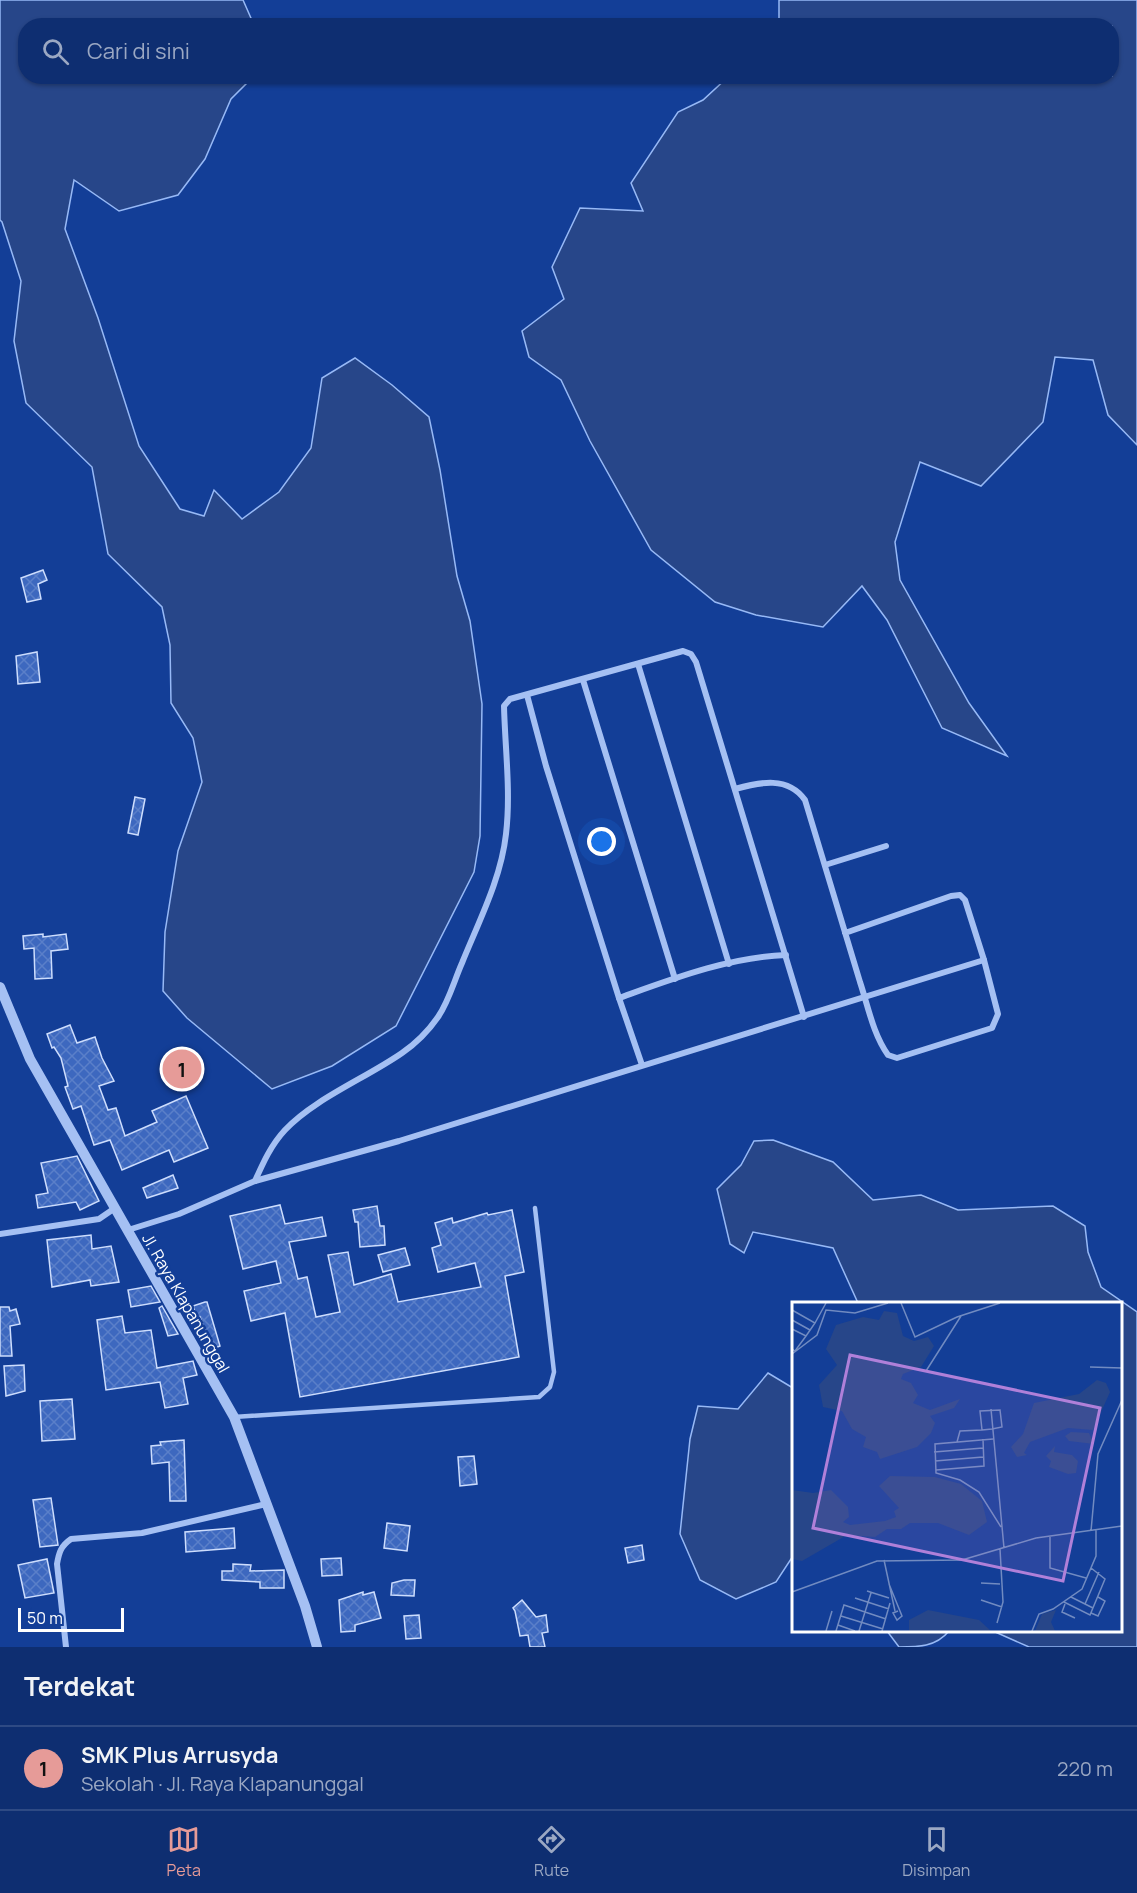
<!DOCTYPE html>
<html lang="id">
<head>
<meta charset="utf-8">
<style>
  body { margin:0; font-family:Manrope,sans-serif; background:#173676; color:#f1f3f6 }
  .scale { position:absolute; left:18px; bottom:15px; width:106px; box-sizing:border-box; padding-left:6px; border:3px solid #fff; border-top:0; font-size:16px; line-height:21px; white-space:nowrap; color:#fff; -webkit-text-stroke:4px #133e97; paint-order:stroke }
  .you { position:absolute; left:602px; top:842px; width:21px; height:21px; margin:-15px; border:4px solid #fff; border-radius:50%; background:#1a73e8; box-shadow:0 0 0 9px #1a73e833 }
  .badge { display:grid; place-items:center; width:39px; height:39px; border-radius:50%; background:#e69b98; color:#111; font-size:20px; font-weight:700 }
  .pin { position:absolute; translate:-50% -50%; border:3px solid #fff; box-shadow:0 2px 6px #0006 }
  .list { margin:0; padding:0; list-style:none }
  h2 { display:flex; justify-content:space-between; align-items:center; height:78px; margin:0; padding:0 24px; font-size:26px }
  h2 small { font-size:20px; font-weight:400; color:#9ba8c3 }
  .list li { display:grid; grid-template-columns:39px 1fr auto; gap:18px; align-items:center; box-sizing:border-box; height:84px; padding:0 24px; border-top:2px solid #2e4a84 }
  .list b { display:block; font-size:22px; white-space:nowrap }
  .list p { margin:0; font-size:20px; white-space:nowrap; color:#9ba8c3 }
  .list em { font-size:20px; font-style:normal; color:#9ba8c3 }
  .icon { flex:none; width:33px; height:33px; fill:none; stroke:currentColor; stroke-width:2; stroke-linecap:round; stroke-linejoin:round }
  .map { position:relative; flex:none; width:1137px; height:1647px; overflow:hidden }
  .search { position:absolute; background:#0e2e71; box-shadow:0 2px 4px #0004; left:18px; right:18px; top:18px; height:66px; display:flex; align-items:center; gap:15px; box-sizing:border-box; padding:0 21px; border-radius:24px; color:#9ba8c3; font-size:22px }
  .sheet { height:162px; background:#0e2e71 }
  nav { display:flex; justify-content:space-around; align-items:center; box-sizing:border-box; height:84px; border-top:2px solid #2e4a84; background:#0e2e71; font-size:16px; color:#9ba8c3 }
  nav a { display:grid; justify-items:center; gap:3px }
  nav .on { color:#e69b98 }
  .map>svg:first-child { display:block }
  .water { fill:#274689; stroke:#97b9f6; stroke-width:1.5 }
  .building { fill:url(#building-cross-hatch); stroke:#cdddfd; stroke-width:1.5 }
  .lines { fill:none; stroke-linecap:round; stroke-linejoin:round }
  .service { stroke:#a5c0f3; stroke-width:4.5 }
  .minor { stroke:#a5c0f3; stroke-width:6 }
  .tertiary { stroke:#a5c0f3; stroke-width:10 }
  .labels { text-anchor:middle; stroke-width:5; stroke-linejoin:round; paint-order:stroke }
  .street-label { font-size:16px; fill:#fff; stroke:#133e97 }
  .inset-road { fill:none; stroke:#718bc1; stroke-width:1.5 }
  .view { fill:#b080d9; fill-opacity:0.15; stroke:#b080d9; stroke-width:3 }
  .inset-edge { fill:none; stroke:#fff; stroke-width:3 }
</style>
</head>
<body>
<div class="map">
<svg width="1137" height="1647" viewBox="0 0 1137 1647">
  <defs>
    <pattern id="building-cross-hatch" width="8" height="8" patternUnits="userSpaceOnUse" patternTransform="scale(1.5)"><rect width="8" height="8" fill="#3d68bf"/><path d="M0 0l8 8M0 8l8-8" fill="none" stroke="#5a7fc9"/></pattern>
  </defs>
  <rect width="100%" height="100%" fill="#133e97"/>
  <g class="water">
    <polygon points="0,0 243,0 254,25 26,26 26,76 253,77 231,99 205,159 178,195 119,211 74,180 65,229 98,318 139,446 180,509 204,516 214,490 242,519 279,492 311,448 322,378 355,358 392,385 429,417 440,470 457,576 470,621 482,704 480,836 474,872 396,1026 332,1066 272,1089 187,1018 163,991 165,932 178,851 202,782 193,738 171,703 170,645 162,607 108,554 92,467 26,403 14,341 21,281 2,222 0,220"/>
    <polygon points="779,0 1137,0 1137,445 1108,415 1093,360 1055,357 1043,422 981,486 920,462 895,542 900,580 969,703 1007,756 942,728 887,620 862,586 823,627 756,615 715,602 651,550 590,441 561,380 529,357 522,331 564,299 552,267 580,208 643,211 631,183 678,112 703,100 728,77 1112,76 1112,26 779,25"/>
    <polygon points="773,1140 833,1162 873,1200 921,1195 958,1210 1053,1206 1085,1226 1088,1252 1101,1287 1137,1312 1137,1647 1029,1647 993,1631 1120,1630 1120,1304 858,1303 833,1248 753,1232 744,1253 730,1244 717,1189 741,1165 754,1141"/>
    <polygon points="768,1373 793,1388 793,1556 776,1582 736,1599 700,1580 680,1534 690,1439 698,1406 738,1409"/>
    <path d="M887 1631H949C936 1647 918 1647 899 1647Z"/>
  </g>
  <g class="building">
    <polygon points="43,570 47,580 38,584 41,599 27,602 21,578"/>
    <polygon points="37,652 40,682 18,684 16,656"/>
    <polygon points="135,797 145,799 138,835 128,833"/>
    <polygon points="43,934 43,937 66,934 68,949 51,951 52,978 35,979 34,948 24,949 23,936"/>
    <polygon points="70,1025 77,1043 95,1037 102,1058 114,1081 99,1086 108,1110 116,1108 125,1136 157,1122 152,1111 186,1096 208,1148 174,1162 169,1150 122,1170 110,1140 94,1145 81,1106 73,1109 65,1087 68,1086 61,1058 54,1047 52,1048 47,1034"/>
    <polygon points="77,1156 99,1201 80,1210 76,1202 38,1208 36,1195 48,1193 41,1163"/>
    <polygon points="173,1175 178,1188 147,1198 143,1188"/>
    <polygon points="280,1205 285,1224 322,1217 326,1236 289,1242 298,1279 307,1277 316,1317 340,1312 328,1255 348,1252 354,1285 391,1274 398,1302 481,1287 475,1263 438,1272 432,1248 441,1245 435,1223 452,1218 453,1223 487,1213 488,1215 512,1210 524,1272 505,1276 519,1357 300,1397 285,1313 251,1321 244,1291 281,1283 276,1261 243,1269 230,1216"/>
    <polygon points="377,1206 380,1226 384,1226 385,1245 360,1247 358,1222 355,1222 353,1210"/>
    <polygon points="91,1235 92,1249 111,1246 119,1282 91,1286 90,1280 52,1287 47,1240"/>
    <polygon points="405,1248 410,1265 383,1272 378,1255"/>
    <polygon points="151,1286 160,1302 131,1307 128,1290"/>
    <polygon points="205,1302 207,1302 220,1346 212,1349 200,1317 197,1318 193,1306"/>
    <polygon points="162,1306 178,1334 168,1336 159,1308"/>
    <polygon points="0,1307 9,1307 10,1311 16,1309 20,1324 10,1326 12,1356 0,1356"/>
    <polygon points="122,1316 125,1333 151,1330 157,1368 193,1361 197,1375 183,1378 188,1404 165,1408 160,1382 106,1390 97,1320"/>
    <polygon points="24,1365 25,1391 6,1396 4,1366"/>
    <polygon points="72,1399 75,1439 42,1441 40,1401"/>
    <polygon points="184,1440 186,1501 170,1501 169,1462 152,1464 151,1446 161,1445 160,1442"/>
    <polygon points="474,1456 477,1484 460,1486 458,1457"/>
    <polygon points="51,1498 58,1545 40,1547 33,1500"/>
    <polygon points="387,1523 410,1526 407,1551 384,1548"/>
    <polygon points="234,1528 235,1548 186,1552 185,1532"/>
    <polygon points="642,1545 644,1560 628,1563 625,1548"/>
    <polygon points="341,1558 342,1575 322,1576 321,1559"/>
    <polygon points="47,1559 54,1593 25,1598 18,1565"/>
    <polygon points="233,1564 251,1565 250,1571 284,1570 284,1588 260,1588 260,1582 222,1580 222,1571 233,1571"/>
    <polygon points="404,1580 415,1580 414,1596 391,1595 392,1583"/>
    <polygon points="363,1592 363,1595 374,1592 381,1618 355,1625 355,1631 341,1632 339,1600"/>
    <polygon points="522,1600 536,1617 546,1615 548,1632 542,1633 545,1647 530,1647 528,1635 520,1636 515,1611 513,1608"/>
    <polygon points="419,1615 421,1638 406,1639 404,1616"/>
  </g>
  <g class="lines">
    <polyline class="service" points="234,1417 539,1397 550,1387 554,1372 535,1208"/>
    <g class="minor">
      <polyline points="638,664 729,964"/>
      <polyline points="583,680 675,979"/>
      <path d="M527 695 546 766 619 998C672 979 729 957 786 955"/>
      <path d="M735 789C760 782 788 776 805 800 824 861 841 921 860 982 868 1006 873 1034 888 1055L897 1058 992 1028 998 1014 984 960 965 900 960 895 951 896 845 933"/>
      <polyline points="825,865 886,846"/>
      <polyline points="619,998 642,1065"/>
      <path d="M255 1181C263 1163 271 1145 285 1130 314 1099 366 1078 402 1053 415 1044 429 1030 438 1017 449 1001 454 981 462 963 479 921 501 879 506 834 511 792 505 748 504 706L510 699 683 651 691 654 696 662 804 1017"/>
      <polyline points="128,1230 179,1214 255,1181 399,1141 984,960"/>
      <polyline points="0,1234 99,1219 115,1208"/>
      <path d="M66 1647 57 1564C59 1552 61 1546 71 1539L142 1533 266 1504"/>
    </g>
    <polyline class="tertiary" points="0,987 30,1059 234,1417 305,1606 317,1647"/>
  </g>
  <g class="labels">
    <g class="street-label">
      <text transform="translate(186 1303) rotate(60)" y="6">Jl. Raya Klapanunggal</text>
    </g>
  </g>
  <g transform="translate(792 1302)">
    <rect width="330" height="330" fill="#133e97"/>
    <path d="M92 9 105 11 111 34 122 39 136 35 142 44 129 65 111 72 109 77 119 81 126 93 121 101 138 108 168 97 162 106 138 114 143 121 139 131 125 145 88 157 85 150 71 145 74 135 60 127 50 109 31 105 27 83 45 63 34 47 44 23 71 15 87 18ZM305 78 314 81 318 90 301 128 276 126 238 140 232 151 235 153 225 155 219 145 231 132 242 101 287 92ZM279 130 297 131 302 142 277 139 273 134ZM263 144 262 150 280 153 286 159 284 171 276 172 257 165 259 159 254 154ZM98 174 143 175 169 182 190 199 195 220 177 233 146 221H118L109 227H95L83 235 55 233 10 259 0 257V188L21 191 39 188 56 205 57 215 51 220 58 223 93 219 104 215 102 209 107 206 87 184ZM136 308 187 318 199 329H117V318ZM264 308 259 320 263 329H243L250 312Z" fill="#274689"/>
    <path class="inset-road" d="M109 1 123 35 165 15 208 1M0 8 23 21 14 34 0 27M0 18 18 28M23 21 34 1M0 47 3 49 14 34M0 52 25 33 34 8 63 11 96 1M298 65 330 66M134 69 169 14M199 107 212 246M201 137 143 142 144 171 168 178 187 190 209 225M165 140 168 129 190 128 200 127 210 125 208 108 188 109 190 128M142 150 191 146M143 159 191 155M144 168 192 164 191 137M299 229 306 152 330 98M258 234V266L294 276M92 258 103 309M189 281 208 282M97 282 110 314 105 318 101 311 106 309M75 289 97 296M0 290 85 259 170 258 244 236 330 224M279 295 301 306M63 296 97 307M189 298 210 305M272 300 298 313 313 277 299 266M273 302 270 310 283 316M293 302 307 270M299 311 306 314 313 299 306 295M49 314 91 327M205 321 211 300 208 247M46 323 63 329M34 329 40 309M44 329 52 303 94 317M67 329 79 291M90 329 98 301M240 329 247 312 261 307 290 287 304 254V228"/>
    <path class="view" d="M58 53 308 106 271 279 21 226Z"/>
    <rect width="330" height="330" class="inset-edge"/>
  </g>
</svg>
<div class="scale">50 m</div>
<div class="you"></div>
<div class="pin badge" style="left:182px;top:1069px">1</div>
<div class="search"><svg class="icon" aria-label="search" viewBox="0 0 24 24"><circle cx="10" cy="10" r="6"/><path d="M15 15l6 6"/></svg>Cari di sini</div>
</div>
<section class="sheet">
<h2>Terdekat<small></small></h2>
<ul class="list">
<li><span class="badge">1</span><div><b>SMK Plus Arrusyda</b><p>Sekolah · Jl. Raya Klapanunggal</p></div><em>220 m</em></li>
</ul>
</section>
<nav>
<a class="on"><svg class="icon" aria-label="map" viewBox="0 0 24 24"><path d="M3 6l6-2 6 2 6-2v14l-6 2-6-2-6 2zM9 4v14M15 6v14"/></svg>Peta</a>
<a><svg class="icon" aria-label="directions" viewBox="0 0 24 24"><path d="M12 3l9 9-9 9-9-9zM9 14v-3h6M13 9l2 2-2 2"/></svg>Rute</a>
<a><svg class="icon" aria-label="saved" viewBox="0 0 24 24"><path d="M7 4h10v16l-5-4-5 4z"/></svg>Disimpan</a>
</nav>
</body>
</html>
